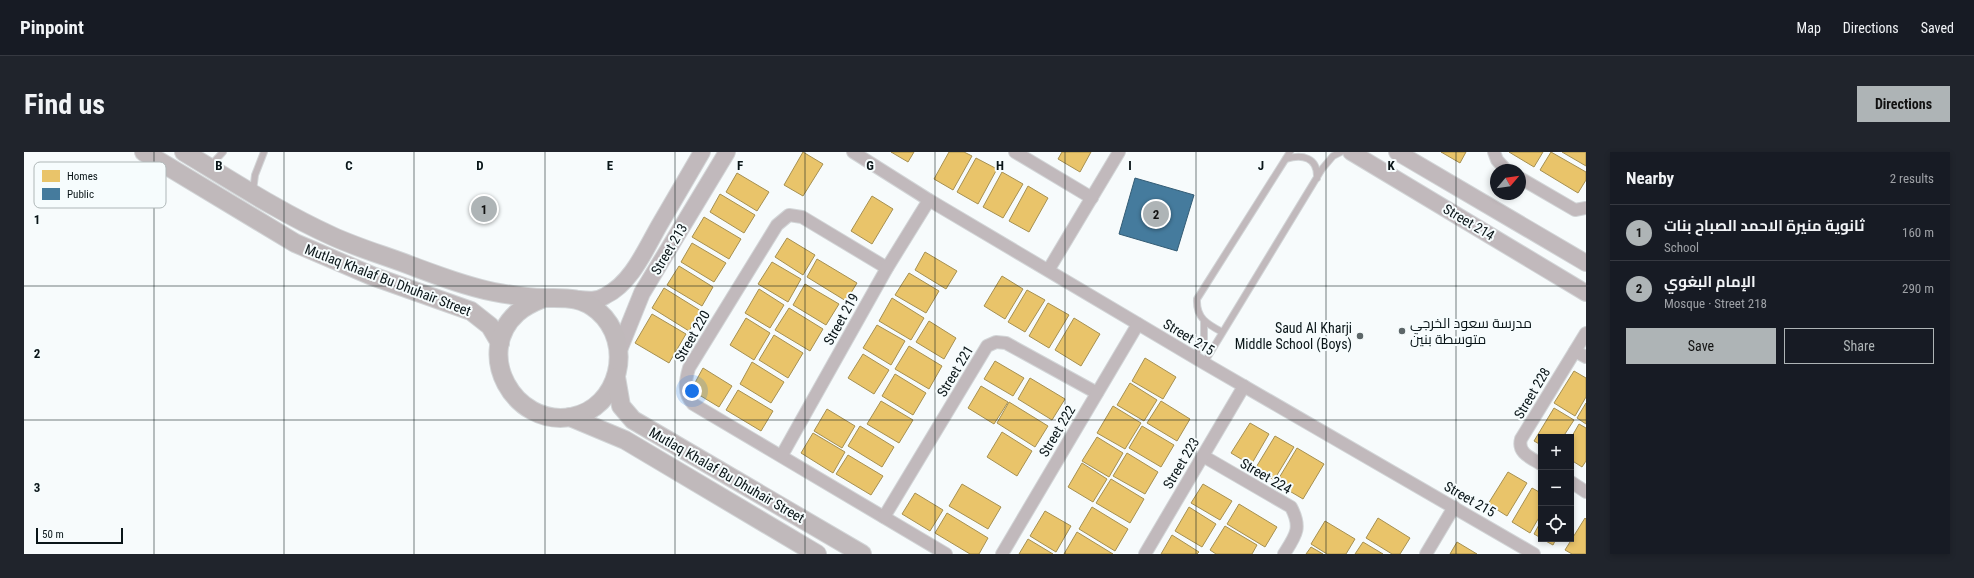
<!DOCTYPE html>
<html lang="en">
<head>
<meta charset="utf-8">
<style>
  body { margin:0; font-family:"Roboto Condensed",Cairo,sans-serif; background:#20242c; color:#f1f3f6 }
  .controls { position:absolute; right:12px; bottom:12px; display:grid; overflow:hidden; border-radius:0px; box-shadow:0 2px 6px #0003 }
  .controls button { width:36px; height:36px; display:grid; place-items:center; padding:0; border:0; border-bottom:1px solid #363941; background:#171b24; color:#f1f3f6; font:20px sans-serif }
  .compass { position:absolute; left:1466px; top:12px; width:36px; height:36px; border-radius:50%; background:#171b24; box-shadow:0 2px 6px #0003; rotate:61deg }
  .scale { position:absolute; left:12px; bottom:10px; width:87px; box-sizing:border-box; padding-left:4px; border:2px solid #0a1518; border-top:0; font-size:11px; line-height:14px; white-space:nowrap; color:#0a1518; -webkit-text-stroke:3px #f6fcfd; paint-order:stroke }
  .you { position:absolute; left:668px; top:239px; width:14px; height:14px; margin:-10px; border:3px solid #fff; border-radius:50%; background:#1a73e8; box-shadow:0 0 0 6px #1a73e833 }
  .badge { display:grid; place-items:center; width:26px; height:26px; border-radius:50%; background:#aeb4b6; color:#111; font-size:13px; font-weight:700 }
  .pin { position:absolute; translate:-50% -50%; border:2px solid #fff; box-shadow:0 1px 4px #0006 }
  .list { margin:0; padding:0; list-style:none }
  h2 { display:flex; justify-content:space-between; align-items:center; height:52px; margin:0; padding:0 16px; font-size:17px }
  h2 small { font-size:13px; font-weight:400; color:#9ea1a6 }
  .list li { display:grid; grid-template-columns:26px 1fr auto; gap:12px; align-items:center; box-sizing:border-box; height:56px; padding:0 16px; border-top:1px solid #363941 }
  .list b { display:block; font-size:15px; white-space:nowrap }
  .list p { margin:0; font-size:13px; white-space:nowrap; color:#9ea1a6 }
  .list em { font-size:13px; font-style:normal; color:#9ea1a6 }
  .actions { display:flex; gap:8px; padding:12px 16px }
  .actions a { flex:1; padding:9px 0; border:1px solid #aeb4b6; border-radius:0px; text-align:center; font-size:14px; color:#aeb4b6 }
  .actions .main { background:#aeb4b6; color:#111 }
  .icon { flex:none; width:22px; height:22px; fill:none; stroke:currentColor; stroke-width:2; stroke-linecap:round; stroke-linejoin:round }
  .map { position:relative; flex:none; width:1562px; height:402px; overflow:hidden; border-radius:0px }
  header { display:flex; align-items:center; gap:24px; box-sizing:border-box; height:56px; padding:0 20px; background:#171b24; border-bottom:1px solid #363941 }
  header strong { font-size:19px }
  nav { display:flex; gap:22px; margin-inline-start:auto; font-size:14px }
  .intro { display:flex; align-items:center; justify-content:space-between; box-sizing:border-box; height:96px; padding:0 24px }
  h1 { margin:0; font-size:28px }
  .button { padding:10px 18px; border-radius:0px; background:#aeb4b6; color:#111; font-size:14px; font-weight:700 }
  main { display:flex; gap:24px; padding:0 24px }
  aside { flex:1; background:#171b24; border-radius:0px; box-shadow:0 2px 6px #0003 }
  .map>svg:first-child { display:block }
  .homes { fill:#e9c46a; stroke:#a69051 }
  .public { fill:#457b9d; stroke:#335c75 }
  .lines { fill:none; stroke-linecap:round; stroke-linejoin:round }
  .service-casing { stroke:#d2d5d7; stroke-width:8 }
  .minor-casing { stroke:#d2d5d7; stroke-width:14 }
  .tertiary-casing { stroke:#d2d5d7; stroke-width:18 }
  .secondary-casing { stroke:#d2d5d7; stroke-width:20 }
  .service { stroke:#c1b9bc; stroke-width:6 }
  .minor { stroke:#c1b9bc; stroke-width:12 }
  .tertiary { stroke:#c1b9bc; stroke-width:16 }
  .secondary { stroke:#c0b9bb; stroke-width:18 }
  .grid { fill:none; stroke:#0a1518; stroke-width:1; stroke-opacity:0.55 }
  .poi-dot { fill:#5d6668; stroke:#f6fcfd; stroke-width:1.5 }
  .labels { text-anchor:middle; stroke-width:4; stroke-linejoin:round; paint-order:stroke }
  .street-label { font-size:14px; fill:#0a1518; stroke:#f6fcfd }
  .poi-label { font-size:14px; fill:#0a1518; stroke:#f6fcfd; text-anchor:start }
  .key { fill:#f6fcfd; stroke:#afb7b8; stroke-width:1 }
  .key-label { font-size:11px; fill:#0a1518 }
  .grid-label { font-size:13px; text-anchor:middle; font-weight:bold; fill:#0a1518; stroke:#f6fcfd; stroke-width:4; stroke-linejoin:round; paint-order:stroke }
</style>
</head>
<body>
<header>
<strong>Pinpoint</strong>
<nav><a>Map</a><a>Directions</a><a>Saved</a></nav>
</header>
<div class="intro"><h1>Find us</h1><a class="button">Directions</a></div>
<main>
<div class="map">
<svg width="1562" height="402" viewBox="0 0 1562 402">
  <rect width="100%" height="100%" fill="#f7fbfc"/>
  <g class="homes">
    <polygon points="779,0 799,12 779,44 760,33"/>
    <polygon points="867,0 890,0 884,10"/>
    <polygon points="925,0 940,0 948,4 929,38 910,27"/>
    <polygon points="1038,0 1067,0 1056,20 1034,7"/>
    <polygon points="1417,0 1442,0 1436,11"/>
    <polygon points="1485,0 1519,0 1510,15"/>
    <polygon points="1527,0 1562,20 1562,28 1554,41 1516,18"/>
    <polygon points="1538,0 1562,0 1562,14"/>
    <polygon points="952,6 973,17 954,52 933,40"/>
    <polygon points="978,20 999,32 979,66 959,55"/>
    <polygon points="713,21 745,40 733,59 702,40"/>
    <polygon points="1004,34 1024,46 1005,80 985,69"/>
    <polygon points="696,42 731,63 720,81 686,60"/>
    <polygon points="848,44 869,57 848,92 827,79"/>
    <polygon points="680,65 717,87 705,107 668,85"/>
    <polygon points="763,86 791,103 779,123 751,105"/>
    <polygon points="668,91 702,111 690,130 657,110"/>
    <polygon points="901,100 933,119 922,137 891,118"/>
    <polygon points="793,107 833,131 822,149 783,125"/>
    <polygon points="748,110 777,127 764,150 734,132"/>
    <polygon points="655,114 689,135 678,154 643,133"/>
    <polygon points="885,121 915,139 902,161 871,143"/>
    <polygon points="978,124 999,137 981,167 960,154"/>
    <polygon points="781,132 815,152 802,173 769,153"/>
    <polygon points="640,136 677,159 665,179 628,156"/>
    <polygon points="735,137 760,153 746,176 721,161"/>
    <polygon points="1003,138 1021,148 1001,180 984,170"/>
    <polygon points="868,146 900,166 887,188 855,169"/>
    <polygon points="1024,151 1045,163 1025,196 1005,184"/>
    <polygon points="765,156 799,177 786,199 751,178"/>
    <polygon points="628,162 662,182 645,211 611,191"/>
    <polygon points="722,166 746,181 730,208 706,193"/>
    <polygon points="1050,166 1076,182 1057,214 1031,198"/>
    <polygon points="905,169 932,186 920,207 892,190"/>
    <polygon points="853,173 881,189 867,213 839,196"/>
    <polygon points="750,183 779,201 764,226 735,208"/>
    <polygon points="885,194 918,214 905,237 871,217"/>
    <polygon points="839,202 865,218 850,242 824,226"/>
    <polygon points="1121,206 1152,225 1139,247 1108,229"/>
    <polygon points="971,209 1000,226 989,244 960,227"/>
    <polygon points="728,210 760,230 747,251 716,232"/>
    <polygon points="679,216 708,234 695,255 667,238"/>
    <polygon points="1550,219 1562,226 1562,245 1551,264 1530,251"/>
    <polygon points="871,222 902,241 889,263 858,244"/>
    <polygon points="1006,226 1041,247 1028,268 994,247"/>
    <polygon points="1106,231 1133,248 1120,269 1093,253"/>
    <polygon points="957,234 984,250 970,272 944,256"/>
    <polygon points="714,238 749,259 737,279 702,258"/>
    <polygon points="857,249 889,268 875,291 843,272"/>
    <polygon points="1137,249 1166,267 1153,289 1123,271"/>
    <polygon points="985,250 1024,274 1011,295 973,271"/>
    <polygon points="1562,251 1562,272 1553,266"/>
    <polygon points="1089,254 1117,271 1101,297 1073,281"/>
    <polygon points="1530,256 1550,268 1539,285 1517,285 1517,293 1510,289"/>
    <polygon points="803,257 831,274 818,296 790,279"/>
    <polygon points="1226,271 1245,282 1227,313 1207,301"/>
    <polygon points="1555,272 1562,276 1562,309 1558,315 1547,308 1547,286"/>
    <polygon points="836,274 870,295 858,315 824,294"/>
    <polygon points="1118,274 1150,293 1137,315 1105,296"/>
    <polygon points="978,280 1008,299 993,324 963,305"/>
    <polygon points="789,281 821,300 809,321 777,301"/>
    <polygon points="1251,284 1270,295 1250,328 1231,317"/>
    <polygon points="1073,285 1099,301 1085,325 1058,309"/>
    <polygon points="1273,296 1300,312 1279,347 1252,331"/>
    <polygon points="1103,301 1134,320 1121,342 1089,324"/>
    <polygon points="824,303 859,324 847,343 812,322"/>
    <polygon points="1058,311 1083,327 1069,350 1044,335"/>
    <polygon points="1484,320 1503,331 1483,364 1464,352"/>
    <polygon points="1087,327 1120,347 1106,371 1072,351"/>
    <polygon points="938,332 977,355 964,377 925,354"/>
    <polygon points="1179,332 1208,349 1196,368 1167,351"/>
    <polygon points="1508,336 1517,341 1517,362 1506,381 1488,370"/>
    <polygon points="891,341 919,358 906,379 878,362"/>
    <polygon points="1215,352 1253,375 1241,395 1203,372"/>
    <polygon points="1068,355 1104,377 1091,399 1055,377"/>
    <polygon points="1165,355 1192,372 1178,395 1151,379"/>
    <polygon points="1021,359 1047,374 1032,400 1006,384"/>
    <polygon points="923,361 964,386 955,402 946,402 911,381"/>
    <polygon points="1354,366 1386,386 1376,402 1368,402 1342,386"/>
    <polygon points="1561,366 1562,367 1562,402 1548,402 1541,398"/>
    <polygon points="1301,369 1331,387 1322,402 1303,402 1287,392"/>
    <polygon points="1517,369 1517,386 1510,382"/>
    <polygon points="1201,374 1233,393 1228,402 1192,402 1186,398"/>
    <polygon points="1053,380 1089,402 1040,402"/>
    <polygon points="1148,383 1175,400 1173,402 1137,402"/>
    <polygon points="1004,387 1029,402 995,402"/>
    <polygon points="1518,387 1532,387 1529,393"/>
    <polygon points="1339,390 1359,402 1331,402"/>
    <polygon points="1433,390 1453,402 1426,402"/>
    <polygon points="1287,395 1299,402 1282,402"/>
  </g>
  <polygon class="public" points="1111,26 1170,43 1153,99 1095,82"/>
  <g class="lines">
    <defs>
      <g id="service">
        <path d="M1262 7C1278 2 1294 5 1293 26"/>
        <polyline points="187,13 199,0"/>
        <polyline points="229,39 231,23 240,0"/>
        <path d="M1198 180C1183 172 1172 166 1173 147L1266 0"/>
        <polyline points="1170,205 1180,187 1180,169"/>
        <polyline points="1180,211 1298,17 1309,4 1317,0"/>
      </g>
      <g id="minor">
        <polyline points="829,0 905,48 1180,211 1510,402"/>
        <polyline points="991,0 1068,46"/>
        <polyline points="1470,0 1473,8 1482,18"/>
        <polyline points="1496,26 1551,58 1562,56"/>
        <path d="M863 116 778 65 765 63 753 73 665 216C661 230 659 241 669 252L922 402"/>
        <polyline points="1025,117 1095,0"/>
        <polyline points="1551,199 1562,205"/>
        <polyline points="758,303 863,116 905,48"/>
        <path d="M1179 304 1267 355C1278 376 1272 383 1260 402"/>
        <path d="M1517 312C1507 306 1493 301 1497 287L1562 181"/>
        <polyline points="1547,330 1562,340"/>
        <polyline points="860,365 963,194 972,190 982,191 1073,241"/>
        <polyline points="978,402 1114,172"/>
        <polyline points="1121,402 1220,234"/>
        <polyline points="1402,402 1430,355"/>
      </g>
      <g id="tertiary">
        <polyline points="1327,0 1562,141"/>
        <polyline points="1373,0 1562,111"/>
        <path d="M554 147C564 148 573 149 581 144 608 131 622 96 636 72 650 48 664 24 678 0"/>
        <polyline points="595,198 618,141 703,0"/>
      </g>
      <g id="secondary">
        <polyline points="120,0 271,91 348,124 447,159 466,174 476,191"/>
        <path d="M160 0C208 29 257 61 308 84 334 96 362 104 388 114 415 124 441 134 470 140 486 143 503 146 520 146 540 146 557 144 574 159 611 191 596 256 547 265 490 275 449 201 493 161 501 154 510 150 520 146"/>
        <polyline points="592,225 597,254 609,268 838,402"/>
        <polyline points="546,265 601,288 793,402"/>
      </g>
    </defs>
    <use href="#service" class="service-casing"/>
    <use href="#minor" class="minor-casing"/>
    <use href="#tertiary" class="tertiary-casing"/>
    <use href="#secondary" class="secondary-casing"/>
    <use href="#service" class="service"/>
    <use href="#minor" class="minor"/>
    <use href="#tertiary" class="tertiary"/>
    <use href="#secondary" class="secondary"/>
  </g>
  <path class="grid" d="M130 0V402M260 0V402M390 0V402M521 0V402M651 0V402M781 0V402M911 0V402M1041 0V402M1172 0V402M1302 0V402M1432 0V402M0 134H1562M0 268H1562"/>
  <g class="poi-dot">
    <circle cx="1378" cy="179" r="4"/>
    <circle cx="1336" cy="184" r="4"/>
  </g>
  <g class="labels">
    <g class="street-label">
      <text transform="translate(1445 70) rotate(31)" y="5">Street 214</text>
      <text transform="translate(645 97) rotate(-59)" y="5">Street 213</text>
      <text transform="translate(364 128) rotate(21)" y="5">Mutlaq Khalaf Bu Dhuhair Street</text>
      <text transform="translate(817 167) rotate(-61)" y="5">Street 219</text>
      <text transform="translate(668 184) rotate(-60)" y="5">Street 220</text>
      <text transform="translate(1165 185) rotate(31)" y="5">Street 215</text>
      <text transform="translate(931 219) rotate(-59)" y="5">Street 221</text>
      <text transform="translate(1508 241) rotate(-59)" y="5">Street 228</text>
      <text transform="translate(1033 279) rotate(-59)" y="5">Street 222</text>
      <text transform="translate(1157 311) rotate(-59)" y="5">Street 223</text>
      <text transform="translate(703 323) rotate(30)" y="5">Mutlaq Khalaf Bu Dhuhair Street</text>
      <text transform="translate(1242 324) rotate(30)" y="5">Street 224</text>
      <text transform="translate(1446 347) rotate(30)" y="5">Street 215</text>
    </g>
    <g class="poi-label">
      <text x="1386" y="176">مدرسة سعود الخرجي<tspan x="1386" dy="16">متوسطة بنين</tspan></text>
      <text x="1328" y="181" text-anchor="end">Saud Al Kharji<tspan x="1328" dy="16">Middle School (Boys)</tspan></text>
    </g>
  </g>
  <rect x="10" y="10" width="132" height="46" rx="6" class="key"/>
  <rect x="18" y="18" width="18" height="12" fill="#e9c46a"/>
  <rect x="18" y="36" width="18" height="12" fill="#457b9d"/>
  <g class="key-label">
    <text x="43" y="28">Homes</text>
    <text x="43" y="46">Public</text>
  </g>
  <g class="grid-label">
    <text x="195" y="18">B</text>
    <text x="325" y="18">C</text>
    <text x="456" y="18">D</text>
    <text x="586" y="18">E</text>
    <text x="716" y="18">F</text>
    <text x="846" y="18">G</text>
    <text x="976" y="18">H</text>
    <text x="1106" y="18">I</text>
    <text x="1237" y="18">J</text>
    <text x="1367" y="18">K</text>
    <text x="13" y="72">1</text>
    <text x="13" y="206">2</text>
    <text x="13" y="340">3</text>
  </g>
</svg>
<div class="controls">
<button>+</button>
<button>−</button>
<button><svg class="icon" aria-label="locate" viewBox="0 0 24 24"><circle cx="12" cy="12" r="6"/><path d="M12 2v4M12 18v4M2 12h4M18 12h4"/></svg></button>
</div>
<svg class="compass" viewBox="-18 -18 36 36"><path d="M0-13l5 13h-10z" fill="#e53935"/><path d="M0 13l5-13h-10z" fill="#9ea1a6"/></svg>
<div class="scale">50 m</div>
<div class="you"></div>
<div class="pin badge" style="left:460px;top:57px">1</div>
<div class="pin badge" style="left:1132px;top:62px">2</div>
</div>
<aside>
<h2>Nearby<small>2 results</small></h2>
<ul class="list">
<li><span class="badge">1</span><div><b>ثانوية منيرة الاحمد الصباح بنات</b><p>School</p></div><em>160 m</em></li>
<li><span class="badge">2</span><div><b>الإمام البغوي</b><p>Mosque · Street 218</p></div><em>290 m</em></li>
</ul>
<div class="actions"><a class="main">Save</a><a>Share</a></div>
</aside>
</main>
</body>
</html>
